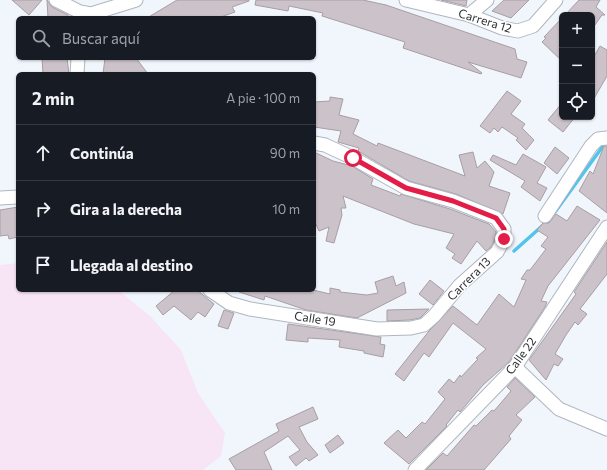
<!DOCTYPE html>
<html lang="es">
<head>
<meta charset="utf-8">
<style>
  body { margin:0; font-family:Commissioner,sans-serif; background:#20242c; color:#f1f3f6 }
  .controls { position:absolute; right:12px; top:12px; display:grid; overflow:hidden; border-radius:6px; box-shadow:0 1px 3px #0004 }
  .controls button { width:36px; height:36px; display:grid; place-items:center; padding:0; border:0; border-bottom:1px solid #363941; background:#171b24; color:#f1f3f6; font:20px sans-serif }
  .stop { position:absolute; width:12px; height:12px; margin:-9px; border:3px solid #e11d48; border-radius:50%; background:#fff }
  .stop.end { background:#e11d48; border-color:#fff; box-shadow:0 1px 4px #0008 }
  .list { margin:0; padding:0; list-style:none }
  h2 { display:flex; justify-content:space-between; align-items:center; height:52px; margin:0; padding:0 16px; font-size:17px }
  h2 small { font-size:13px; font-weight:400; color:#9ea1a6 }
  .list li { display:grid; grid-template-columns:26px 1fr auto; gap:12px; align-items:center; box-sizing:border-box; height:56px; padding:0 16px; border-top:1px solid #363941 }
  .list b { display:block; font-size:15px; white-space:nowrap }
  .list em { font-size:13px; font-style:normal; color:#9ea1a6 }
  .icon { flex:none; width:22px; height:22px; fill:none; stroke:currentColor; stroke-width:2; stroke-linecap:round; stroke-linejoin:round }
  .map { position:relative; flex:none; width:607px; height:470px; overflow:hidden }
  .search { position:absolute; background:#171b24; box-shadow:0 1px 3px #0004; left:16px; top:16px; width:300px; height:44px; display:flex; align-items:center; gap:10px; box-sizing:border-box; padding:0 14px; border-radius:6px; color:#9ea1a6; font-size:15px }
  .panel { position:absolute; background:#171b24; box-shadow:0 1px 3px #0004; left:16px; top:72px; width:300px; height:220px; border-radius:6px }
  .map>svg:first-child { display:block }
  .education { fill:#f7e5f6 }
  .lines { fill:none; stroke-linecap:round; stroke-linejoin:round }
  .stream { stroke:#52c4ec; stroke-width:3.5 }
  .building { fill:#ccc2c9; stroke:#a89ea4 }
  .minor-casing { stroke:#b0b6bf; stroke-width:15 }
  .minor { stroke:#fff; stroke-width:13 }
  .route { stroke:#e11d48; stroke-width:5 }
  .labels { text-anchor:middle; stroke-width:3; stroke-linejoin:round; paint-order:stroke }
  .street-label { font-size:12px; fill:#2d2f33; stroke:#fff }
</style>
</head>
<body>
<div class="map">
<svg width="607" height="470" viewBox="0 0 607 470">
  <rect width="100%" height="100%" fill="#f1f6fd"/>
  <polygon class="education" points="18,263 18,290 118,290 150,316 181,350 198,393 225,433 221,456 203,470 0,470 0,265"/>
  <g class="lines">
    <g class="stream">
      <polyline points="555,212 606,142"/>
      <polyline points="514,251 550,219"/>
    </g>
  </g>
  <g class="building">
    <polygon points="12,0 42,0 29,15"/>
    <polygon points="47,0 52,7 68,15 68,18 48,18"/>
    <polygon points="177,0 249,0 249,1 232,7 235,12 218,18 147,18"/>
    <polygon points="256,0 363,0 386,5 515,49 517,59 527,62 521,78 468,62 482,73 481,74 403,48 405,42 322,16 323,13 289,6 288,11 255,5"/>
    <polygon points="441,0 467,0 466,6"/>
    <polygon points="504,0 529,0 511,18 492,11"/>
    <polygon points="579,0 600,0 596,7 605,15 602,15 592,29 592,15 565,15"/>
    <polygon points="562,18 562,61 542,42 546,38 544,37"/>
    <polygon points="600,46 607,50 607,76 592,102 592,60"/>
    <polygon points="42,58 67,58 69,74 43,74"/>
    <polygon points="105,58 136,58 148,74 103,74"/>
    <polygon points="507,91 521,101 511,114 525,124 522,128 534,140 526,150 516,140 518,138 502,127 498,132 494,128 490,133 480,126"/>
    <polygon points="330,97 343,99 339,115 359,120 353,134 377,146 378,143 465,176 459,155 473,152 477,168 485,161 494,172 489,186 510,193 503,214 456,194 409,181 358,151 359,148 338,142 341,131 314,127 314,102 330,101"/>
    <polygon points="562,103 562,117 575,117 563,132 548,120"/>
    <polygon points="604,146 607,146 607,213 579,191 590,171 593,174"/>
    <polygon points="555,147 569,158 557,174 544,163"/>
    <polygon points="314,152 333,161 352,166 373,179 371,185 400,196 401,194 450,209 489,224 496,232 496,237 491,247 486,251 477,241 461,264 452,258 455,254 446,248 454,234 414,224 343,196 346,208 341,208 342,215 334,243 326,241 329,227 319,231 314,220"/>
    <polygon points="523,154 546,167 537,183 547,188 540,201 521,187 525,181 490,160 493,155 516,165"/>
    <polygon points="577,206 600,220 548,286 541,301 547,302 545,307 509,362 483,385 460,412 458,410 446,425 447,426 409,464 384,443 398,430 406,438 422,422 425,424 445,399 438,392 449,379 454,383 460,375 461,377 478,359 476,358 486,349 453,323 429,357 424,353 404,381 395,374 429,331 453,306 477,325 499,294 514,307 526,280 521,279 527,270 530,270 546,249 541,246 548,237 537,230 543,223 549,223 556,214 567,221"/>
    <polygon points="18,207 18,237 9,239 8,235 0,236 0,210"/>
    <polygon points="607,242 607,274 580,309 587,314 578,325 575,322 566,335 555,354 563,359 558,366 554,364 546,380 529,360 576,294 574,292"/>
    <polygon points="393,276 396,286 404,282 406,293 357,318 306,310 265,296 264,300 239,292 240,290 313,290 330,294 330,288 340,290 340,292 367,295 378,293 375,282"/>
    <polygon points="430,280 444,291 433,305 419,294"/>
    <polygon points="175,290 197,290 214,304 205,317 198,312 191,320 174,306 163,315 156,306"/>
    <polygon points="429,309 420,318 410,320 387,321 387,310"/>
    <polygon points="224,310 234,313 228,329 218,326"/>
    <polygon points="288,324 381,337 380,344 385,345 383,357 364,353 364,351 339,347 340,340 308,338 308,342 286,340"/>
    <polygon points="515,378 535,397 516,415 522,420 509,436 511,439 484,470 426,470 443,453 447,456 474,425 476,426 492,410 494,411 511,391 507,387"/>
    <polygon points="313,407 318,419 299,427 307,442 318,455 309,461 306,458 296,466 289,457 300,450 288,436 264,452 272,470 236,470 229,459 279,431 276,424"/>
    <polygon points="338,435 344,443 330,453 325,445"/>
  </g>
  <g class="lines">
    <defs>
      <g id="minor">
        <polyline points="56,0 80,12 91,14 136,0"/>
        <polyline points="406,0 469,15 502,28 518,31 533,26 556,0"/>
        <polyline points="469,15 487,0"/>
        <polyline points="77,74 78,58"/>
        <polyline points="0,198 18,197"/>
        <polyline points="545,216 591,146 598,139 607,138"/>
        <polyline points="210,290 229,303 250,309 377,329 411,328 424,325 434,316 460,285 497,252 504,239 504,229 496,218 453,201 406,188 353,158 325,145 314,143"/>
        <polyline points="515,367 559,409 607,429"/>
        <polyline points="415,470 515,367 607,227"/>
      </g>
    </defs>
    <use href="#minor" class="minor-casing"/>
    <use href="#minor" class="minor"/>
  </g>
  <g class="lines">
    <polyline class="route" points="353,158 406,188 453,201 496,218 504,229 504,239"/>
  </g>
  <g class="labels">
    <g class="street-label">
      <text transform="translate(485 21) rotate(17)" y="4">Carrera 12</text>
      <text transform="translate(469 279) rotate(-45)" y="4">Carrera 13</text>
      <text transform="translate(315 319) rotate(9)" y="4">Calle 19</text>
      <text transform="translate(521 356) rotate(-54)" y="4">Calle 22</text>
    </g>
  </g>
</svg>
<div class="controls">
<button>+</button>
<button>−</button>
<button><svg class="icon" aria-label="locate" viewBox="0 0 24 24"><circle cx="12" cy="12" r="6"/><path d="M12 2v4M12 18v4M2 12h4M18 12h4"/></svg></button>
</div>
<div class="stop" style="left:353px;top:158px"></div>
<div class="stop end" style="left:504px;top:239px"></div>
<div class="search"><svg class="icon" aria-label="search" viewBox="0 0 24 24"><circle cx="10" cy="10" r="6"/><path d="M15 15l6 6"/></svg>Buscar aquí</div>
<section class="panel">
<h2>2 min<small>A pie · 100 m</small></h2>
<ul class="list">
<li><svg class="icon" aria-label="ahead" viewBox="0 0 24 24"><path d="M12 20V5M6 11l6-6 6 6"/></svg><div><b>Continúa</b></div><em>90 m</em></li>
<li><svg class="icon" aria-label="right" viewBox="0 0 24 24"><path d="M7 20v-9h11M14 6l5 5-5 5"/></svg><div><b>Gira a la derecha</b></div><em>10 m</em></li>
<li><svg class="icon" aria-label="arrive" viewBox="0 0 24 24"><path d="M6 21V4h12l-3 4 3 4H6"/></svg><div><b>Llegada al destino</b></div></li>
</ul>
</section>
</div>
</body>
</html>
